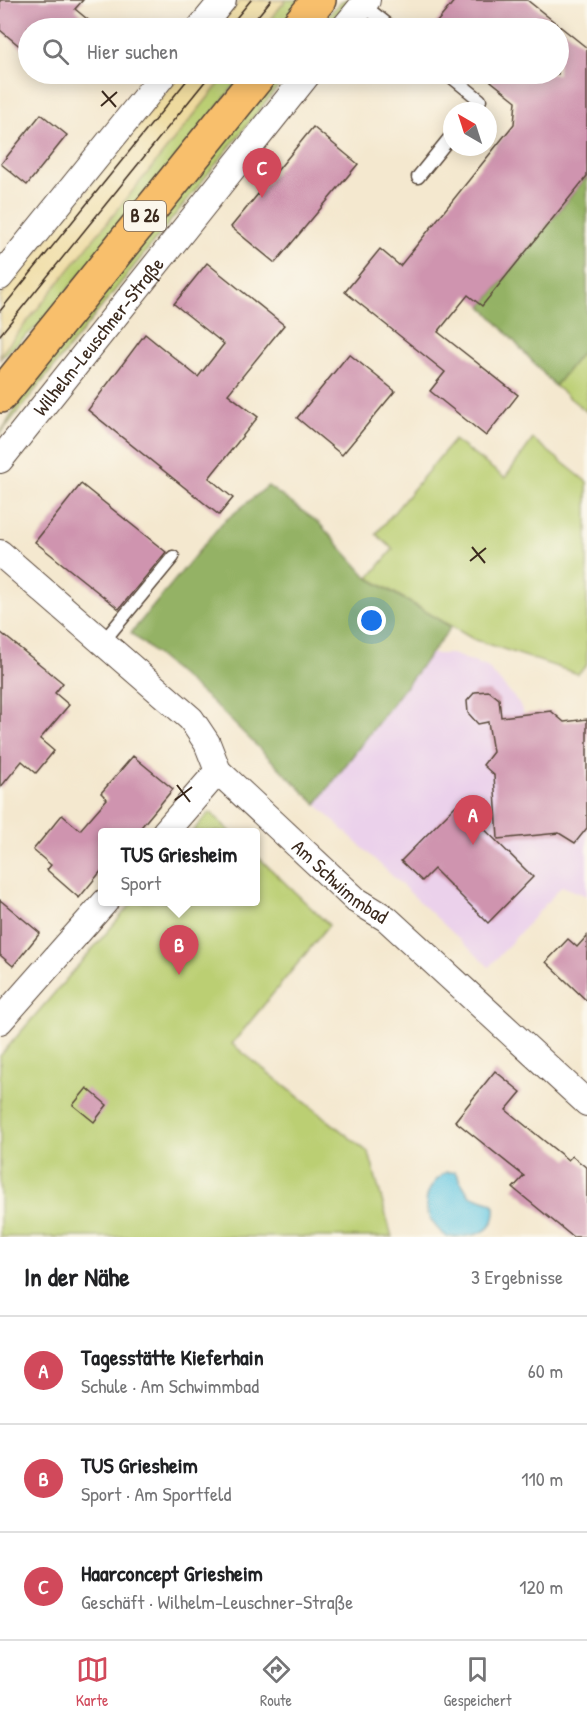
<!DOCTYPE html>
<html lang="de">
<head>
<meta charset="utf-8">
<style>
  body { margin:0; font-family:"Patrick Hand",sans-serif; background:#f2f2f2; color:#202124 }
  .compass { position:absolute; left:443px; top:102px; width:54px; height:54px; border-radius:50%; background:#fff; box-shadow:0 3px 15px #0003; rotate:321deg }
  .you { position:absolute; left:372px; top:621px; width:21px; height:21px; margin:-15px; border:4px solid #fff; border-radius:50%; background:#1a73e8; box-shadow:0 0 0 9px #1a73e833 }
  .badge { display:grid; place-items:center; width:39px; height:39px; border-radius:50%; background:#d1495b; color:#fff; font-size:20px; font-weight:700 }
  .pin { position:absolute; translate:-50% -50px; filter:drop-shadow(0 2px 3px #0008) }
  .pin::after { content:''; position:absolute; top:32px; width:21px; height:18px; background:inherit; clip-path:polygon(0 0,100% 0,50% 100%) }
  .popup { position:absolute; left:98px; top:828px; width:162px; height:78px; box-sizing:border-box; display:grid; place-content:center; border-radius:6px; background:#fff; filter:drop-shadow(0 2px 4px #0005); font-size:20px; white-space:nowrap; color:#757577 }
  .popup b { font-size:22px; color:#202124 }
  .popup::after { content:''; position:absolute; left:50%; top:100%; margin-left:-12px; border:12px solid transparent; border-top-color:#fff }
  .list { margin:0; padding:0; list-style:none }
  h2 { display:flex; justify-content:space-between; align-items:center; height:78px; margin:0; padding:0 24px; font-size:26px }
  h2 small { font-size:20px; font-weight:400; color:#757577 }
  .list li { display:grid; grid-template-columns:39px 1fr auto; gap:18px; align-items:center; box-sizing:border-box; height:108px; padding:0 24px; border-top:2px solid #e0e0e0 }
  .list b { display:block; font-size:22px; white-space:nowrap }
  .list p { margin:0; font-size:20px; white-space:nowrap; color:#757577 }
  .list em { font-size:20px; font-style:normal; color:#757577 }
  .icon { flex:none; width:33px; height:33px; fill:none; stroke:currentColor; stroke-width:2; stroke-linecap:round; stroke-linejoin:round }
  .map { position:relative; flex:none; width:587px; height:1237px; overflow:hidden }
  .search { position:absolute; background:#fff; box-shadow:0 3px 15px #0003; left:18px; right:18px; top:18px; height:66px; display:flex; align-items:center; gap:15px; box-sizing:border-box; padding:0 21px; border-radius:33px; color:#757577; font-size:22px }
  .sheet { height:402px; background:#fff }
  nav { display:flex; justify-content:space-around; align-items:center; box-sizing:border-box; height:84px; border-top:2px solid #e0e0e0; background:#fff; font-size:16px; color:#757577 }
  nav a { display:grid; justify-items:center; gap:3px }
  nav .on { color:#d1495b }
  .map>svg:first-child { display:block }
  .built { fill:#ebd1eb }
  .green { fill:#bbcf73; stroke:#7b7c48; stroke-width:1.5 }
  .forest { fill:#94b265; stroke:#686e42; stroke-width:1.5 }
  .sand { fill:#eeda9e; stroke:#94825e; stroke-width:1.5 }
  .water { fill:#64c7e2; stroke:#507880; stroke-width:1.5 }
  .building { fill:#cf94af }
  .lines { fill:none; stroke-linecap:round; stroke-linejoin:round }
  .service-casing { stroke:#574639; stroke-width:15 }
  .minor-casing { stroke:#574639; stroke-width:28 }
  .primary-casing { stroke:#574639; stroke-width:36 }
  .service { stroke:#fff; stroke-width:12 }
  .minor { stroke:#fff; stroke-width:26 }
  .primary { stroke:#f8bf6c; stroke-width:33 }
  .tram { stroke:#3b2a1e; stroke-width:1.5 }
  .ticks { fill:none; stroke:#3b2a1e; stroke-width:2 }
  .labels { text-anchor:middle; stroke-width:4.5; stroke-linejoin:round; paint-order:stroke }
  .shield { fill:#fbf7ec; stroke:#75685c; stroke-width:1.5 }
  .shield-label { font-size:18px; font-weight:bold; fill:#3b2a1e }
  .street-label { font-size:20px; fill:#3b2a1e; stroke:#fbf7ec }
</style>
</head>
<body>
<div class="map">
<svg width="587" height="1237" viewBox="0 0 587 1237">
  <rect width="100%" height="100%" fill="#fbf7ec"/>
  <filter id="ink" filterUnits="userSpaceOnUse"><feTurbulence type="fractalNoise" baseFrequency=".0167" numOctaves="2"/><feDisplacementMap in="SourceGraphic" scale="12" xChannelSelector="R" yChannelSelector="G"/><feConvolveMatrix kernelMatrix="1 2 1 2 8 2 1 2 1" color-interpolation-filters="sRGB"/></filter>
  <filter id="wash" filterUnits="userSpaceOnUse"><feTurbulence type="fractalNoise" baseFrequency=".008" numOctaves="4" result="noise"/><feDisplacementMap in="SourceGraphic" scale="24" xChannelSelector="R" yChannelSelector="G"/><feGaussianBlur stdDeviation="1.35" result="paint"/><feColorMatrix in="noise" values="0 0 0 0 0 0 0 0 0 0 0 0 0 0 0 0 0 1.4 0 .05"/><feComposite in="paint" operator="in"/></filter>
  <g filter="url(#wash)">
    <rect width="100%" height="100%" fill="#f4e8cf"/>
    <polygon class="built" points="431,654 452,654 487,667 519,703 524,715 564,722 587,719 587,896 562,886 489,967 316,804"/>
    <g class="green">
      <polygon points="286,0 304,0 281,28 263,28"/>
      <polygon points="344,0 351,0 324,28 314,28"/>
      <polygon points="227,74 244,74 40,324 3,356 0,354"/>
      <polygon points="277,74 288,74 0,434 38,372"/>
      <polygon points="587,346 587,412 555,386"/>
      <polygon points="533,439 587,482 587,665 578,674 473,639 369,578 393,549 376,534 454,440 505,478"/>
      <polygon points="210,812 231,832 192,832"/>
      <polygon points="256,855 329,925 232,1044 369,1153 392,1237 0,1237 0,1056 133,902 255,902"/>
    </g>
    <g class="forest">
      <polygon points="587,176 587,346 555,386 482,306"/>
      <polygon points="268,486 319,523 368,578 451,627 316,804 211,701 131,633 222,523"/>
    </g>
    <g class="sand">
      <polygon points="240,0 286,0 263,28 217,28"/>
      <polygon points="180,74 227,74 1,354 3,356 0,360 0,297"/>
    </g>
    <path class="water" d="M446 1172H455L469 1195 492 1203 495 1207C497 1237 468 1237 447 1237 421 1217 418 1192 446 1172Z"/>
    <g id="blocks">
      <g class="building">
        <polygon points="0,0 83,0 75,9 98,28 28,28 28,53 0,30"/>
        <polygon points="455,0 527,0 587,48 587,176 482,306 468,295 438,332 518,395 486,436 430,391 445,372 345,292 380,249 400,266 514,124 516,101 482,74 558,74 558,28 432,28"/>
        <polygon points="41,114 67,135 27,185 1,164"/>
        <polygon points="313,127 358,164 275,263 231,227"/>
        <polygon points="207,263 284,325 228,394 258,417 209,478 233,498 219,515 88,410 145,334 198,377 224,344 174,304"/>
        <polygon points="349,354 395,391 342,455 297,418"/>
        <polygon points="81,484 166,552 119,609 35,542"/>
        <polygon points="0,632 63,683 55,693 69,705 40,739 54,751 36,773 22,761 0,788"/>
        <polygon points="489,691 499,699 501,717 551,711 564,722 587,719 587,828 575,843 559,833 498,839 494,775 483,765 493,752 488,722 478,724 468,713 467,701 475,692"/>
        <polygon points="133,756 173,789 137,832 102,832 102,870 79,898 47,870 51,865 33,850 62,815 80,830 107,799 101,793"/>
        <polygon points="458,803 533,877 488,923 434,869 422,881 401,861"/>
        <polygon points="0,900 40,933 13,966 0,955"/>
        <polygon points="587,936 587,1001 546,962 568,939 577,947"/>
        <polygon points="495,1071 521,1092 506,1110 568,1160 572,1156 587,1168 587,1237 573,1237 513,1188 524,1176 455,1121"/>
        <polygon points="87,1088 107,1105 94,1122 73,1105"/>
      </g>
    </g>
  </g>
  <g filter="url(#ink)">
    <use href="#blocks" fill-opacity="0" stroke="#574639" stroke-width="1.5"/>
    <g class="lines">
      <defs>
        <g id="service">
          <polyline points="363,5 392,28"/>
          <polyline points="448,74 480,100 472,111"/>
          <polyline points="418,177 452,135"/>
          <polyline points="102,643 173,557"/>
        </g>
        <g id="minor">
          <polyline points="200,28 223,0"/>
          <polyline points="344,28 367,0"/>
          <polyline points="0,277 164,74"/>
          <path id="s1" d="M0 460 308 74"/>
          <path id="s2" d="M0 553 191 719 207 743 218 771 356 900 387 919 587 1103"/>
          <polyline points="165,832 218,771"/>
          <polyline points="0,1021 105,902"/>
        </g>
        <g id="primary">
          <polyline points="296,28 319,0"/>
          <polyline points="0,396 260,74"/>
        </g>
      </defs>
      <use href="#service" class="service-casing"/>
      <use href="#minor" class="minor-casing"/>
      <use href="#primary" class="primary-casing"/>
      <use href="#service" class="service"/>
      <use href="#minor" class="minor"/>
      <use href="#primary" class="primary"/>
      <g class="tram">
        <polyline points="228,28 251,0"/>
        <polyline points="248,28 271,0"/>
        <polyline points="0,311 192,74"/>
        <polyline points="0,335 211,74"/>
      </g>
    </g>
  </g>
  <path class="ticks" d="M102 91 116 107M101 106 117 92M472 547 485 563M470 561 486 548M177 785 190 802M175 800 192 787"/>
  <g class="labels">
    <rect class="shield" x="124" y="201" width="42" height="30" rx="4.5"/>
    <g class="shield-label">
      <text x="145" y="222">B 26</text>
    </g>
    <g class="street-label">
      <text dy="7" stroke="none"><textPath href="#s1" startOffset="158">Wilhelm-Leuschner-Straße</textPath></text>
      <text dy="7" stroke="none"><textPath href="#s2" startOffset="477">Am Schwimmbad</textPath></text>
    </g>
  </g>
</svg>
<svg class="compass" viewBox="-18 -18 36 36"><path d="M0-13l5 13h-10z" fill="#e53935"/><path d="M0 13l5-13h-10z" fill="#757577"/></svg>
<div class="you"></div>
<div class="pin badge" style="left:473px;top:845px">A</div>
<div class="pin badge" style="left:179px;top:975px">B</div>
<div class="popup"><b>TUS Griesheim</b>Sport</div>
<div class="pin badge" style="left:262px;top:198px">C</div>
<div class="search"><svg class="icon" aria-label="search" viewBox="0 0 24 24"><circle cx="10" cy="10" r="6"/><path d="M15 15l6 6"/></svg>Hier suchen</div>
</div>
<section class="sheet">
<h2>In der Nähe<small>3 Ergebnisse</small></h2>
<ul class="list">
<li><span class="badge">A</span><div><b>Tagesstätte Kieferhain</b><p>Schule · Am Schwimmbad</p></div><em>60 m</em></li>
<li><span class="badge">B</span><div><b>TUS Griesheim</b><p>Sport · Am Sportfeld</p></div><em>110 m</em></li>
<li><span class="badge">C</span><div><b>Haarconcept Griesheim</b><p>Geschäft · Wilhelm-Leuschner-Straße</p></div><em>120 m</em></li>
</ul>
</section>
<nav>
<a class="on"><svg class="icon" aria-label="map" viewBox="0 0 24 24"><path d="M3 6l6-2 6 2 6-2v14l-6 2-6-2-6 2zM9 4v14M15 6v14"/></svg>Karte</a>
<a><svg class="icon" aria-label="directions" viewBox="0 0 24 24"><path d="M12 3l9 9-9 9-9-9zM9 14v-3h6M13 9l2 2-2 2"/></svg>Route</a>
<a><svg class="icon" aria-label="saved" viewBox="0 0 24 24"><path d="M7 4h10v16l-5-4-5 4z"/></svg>Gespeichert</a>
</nav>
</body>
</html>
